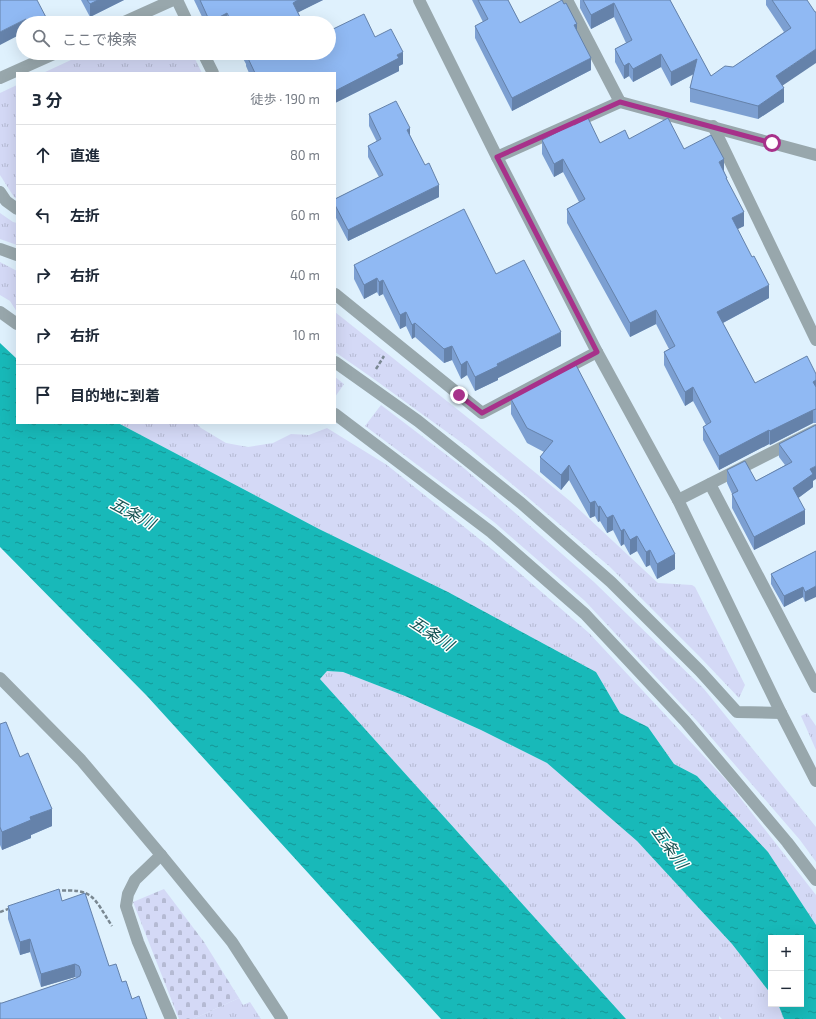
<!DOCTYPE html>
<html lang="ja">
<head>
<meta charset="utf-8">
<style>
  body { margin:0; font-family:"Exo 2","Noto Sans JP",sans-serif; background:#f2f2f3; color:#1f2937 }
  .controls { position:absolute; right:12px; bottom:12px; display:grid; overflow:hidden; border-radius:0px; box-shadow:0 4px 16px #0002 }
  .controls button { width:36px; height:36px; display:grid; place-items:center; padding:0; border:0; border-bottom:1px solid #e0e1e3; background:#fff; color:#1f2937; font:20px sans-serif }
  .stop { position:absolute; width:12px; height:12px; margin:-9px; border:3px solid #a7318a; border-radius:50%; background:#fff }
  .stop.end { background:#a7318a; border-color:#fff; box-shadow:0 1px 4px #0008 }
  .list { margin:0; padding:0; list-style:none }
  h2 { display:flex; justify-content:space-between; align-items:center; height:52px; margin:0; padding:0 16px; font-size:17px }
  h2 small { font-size:13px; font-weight:400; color:#747a83 }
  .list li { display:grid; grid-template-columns:26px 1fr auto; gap:12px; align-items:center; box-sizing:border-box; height:60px; padding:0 16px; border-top:1px solid #e0e1e3 }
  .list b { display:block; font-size:15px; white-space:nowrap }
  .list em { font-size:13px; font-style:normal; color:#747a83 }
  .icon { flex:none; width:22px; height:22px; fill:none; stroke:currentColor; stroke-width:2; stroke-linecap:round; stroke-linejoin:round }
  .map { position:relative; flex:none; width:816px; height:1019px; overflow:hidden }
  .search { position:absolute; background:#fff; box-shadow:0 4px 16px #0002; left:16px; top:16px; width:320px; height:44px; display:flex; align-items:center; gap:10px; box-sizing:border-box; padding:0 14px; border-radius:22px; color:#747a83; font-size:15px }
  .panel { position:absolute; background:#fff; box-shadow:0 4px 16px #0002; left:16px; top:72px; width:320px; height:352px; border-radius:0px }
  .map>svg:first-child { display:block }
  .grass { fill:url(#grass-tufts) }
  .cemetery { fill:url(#cemetery-stones) }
  .water { fill:url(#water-ripples) }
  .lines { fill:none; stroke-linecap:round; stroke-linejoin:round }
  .path { stroke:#798791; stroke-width:2.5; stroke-dasharray:4 2; stroke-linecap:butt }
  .minor { stroke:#98a7ac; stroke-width:12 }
  .wall { fill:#7c9fd1 }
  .shaded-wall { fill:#6582aa }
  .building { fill:#90b9f3; stroke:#6582aa }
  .route { stroke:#a7318a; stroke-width:5 }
  .labels { text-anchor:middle; stroke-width:3; stroke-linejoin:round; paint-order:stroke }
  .water-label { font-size:16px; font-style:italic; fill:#175353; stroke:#fff }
</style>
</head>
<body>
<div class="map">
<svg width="816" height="1019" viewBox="0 0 816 1019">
  <defs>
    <pattern id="grass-tufts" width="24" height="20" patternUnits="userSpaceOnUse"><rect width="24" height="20" fill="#d4d9f6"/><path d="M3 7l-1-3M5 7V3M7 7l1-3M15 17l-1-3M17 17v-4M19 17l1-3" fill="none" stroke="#b5bad3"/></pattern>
    <pattern id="cemetery-stones" width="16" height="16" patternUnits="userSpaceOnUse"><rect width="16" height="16" fill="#d4d9f6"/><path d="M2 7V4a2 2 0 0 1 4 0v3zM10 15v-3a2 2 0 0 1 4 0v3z" fill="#b5bad3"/></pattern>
    <pattern id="water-ripples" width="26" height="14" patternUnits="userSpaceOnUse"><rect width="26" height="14" fill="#18b9b9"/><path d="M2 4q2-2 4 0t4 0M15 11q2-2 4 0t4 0" fill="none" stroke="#159696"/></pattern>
  </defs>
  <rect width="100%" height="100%" fill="#dff1fd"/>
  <g class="grass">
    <polygon points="163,17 175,21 176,23 151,23"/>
    <polygon points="86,53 192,53 202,73 43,73"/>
    <polygon points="17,85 17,199 14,197 0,175 0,93"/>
    <polygon points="0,213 13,222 17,223 17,245 0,239"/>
    <polygon points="0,262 17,271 17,312 10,301 0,295"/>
    <polygon points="335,312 477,425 570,501 658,583 692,585 695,587 745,685 739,698 700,657 609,566 469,448 371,377 335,352"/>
    <polygon points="335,377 344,384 335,397"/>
    <polygon points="381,405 465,469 594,582 704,689 816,827 816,862 800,840 697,721 585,601 494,522 365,426"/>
    <polygon points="118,423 196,423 201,428 226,443 248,447 273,443 291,434 309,435 327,428 387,465 493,550 589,633 727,781 816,895 816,925 768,852 697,776 674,764 648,727 620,713 596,672 448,592 319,529"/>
    <polygon points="327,671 343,672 405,696 481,730 547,763 637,841 732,944 771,994 771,1004 778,1004 784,1019 722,1019 719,1016 719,1019 626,1019 320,679"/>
    <polygon points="807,713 816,726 816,750 801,716"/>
    <polygon points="239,998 243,1005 250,1002 261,1019 193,1019"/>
  </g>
  <polygon class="cemetery" points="164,889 204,942 239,998 193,1019 179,1019 133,902"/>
  <polygon class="water" points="0,343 17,359 17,423 118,423 319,529 448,592 596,672 620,713 648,727 674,764 697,776 768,852 816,925 816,1019 784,1019 778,1004 801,1004 801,938 771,938 771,994 732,944 637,841 547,763 481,730 405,696 343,672 327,671 320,679 626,1019 441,1019 147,696 0,547"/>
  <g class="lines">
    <g class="path">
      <polyline points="376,369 384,356"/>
      <path d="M56 891C94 888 93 897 112 926"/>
      <polyline points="0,912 11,908"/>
    </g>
    <g class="minor">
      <polyline points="177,0 188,23"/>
      <polyline points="419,0 497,157 597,352 678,500 781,713 816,781"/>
      <polyline points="567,0 620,102"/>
      <polyline points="122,23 173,0"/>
      <polyline points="203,53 213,73"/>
      <polyline points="0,78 56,53"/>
      <polyline points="713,126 816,340"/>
      <polyline points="497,157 620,102 816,155"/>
      <polyline points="0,192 6,201 17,209"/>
      <polyline points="0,249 17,255"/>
      <polyline points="335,294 482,413 597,352"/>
      <polyline points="0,312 17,324"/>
      <polyline points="335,362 418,421 521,503 611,582 700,671 737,712 781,713"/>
      <polyline points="335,414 491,532 585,614 685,721 787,842 816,880"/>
      <polyline points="710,484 816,687"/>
      <polyline points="678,500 816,430"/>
      <polyline points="0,678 81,760 161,855 232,942 282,1019"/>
      <polyline points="161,855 135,880 128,894 126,906 138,942 171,1019"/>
    </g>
  </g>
  <g class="wall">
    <polygon points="81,0 124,0 90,17"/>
    <polygon points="194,0 323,0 298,12 303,23 205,23"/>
    <polygon points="472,0 508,0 520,23 577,32 591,70 512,111 475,38 475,26 483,22"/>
    <polygon points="580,0 670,0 711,76 733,67 784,32 766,5 766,0 807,0 782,85 784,102 758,119 690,102 690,88 694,74 671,86 661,67 633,82 629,76 624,79 615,62 615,49 626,43 614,17 591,29 580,8"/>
    <polygon points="375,37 403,64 399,66 399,71 335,103 335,73 249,73 246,66 246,64 240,53 329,53"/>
    <polygon points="369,114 410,135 439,197 348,241 335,216 335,199 379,177 368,157 368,146 377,142 369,126"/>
    <polygon points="574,125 600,143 629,139 684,149 724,171 744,226 737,229 769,298 723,323 755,383 816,374 816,423 813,423 770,445 769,444 719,470 703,440 703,427 706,425 693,401 685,406 664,365 664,352 669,349 656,324 630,337 567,223 567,209 579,202 563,172 554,177 542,154 542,140"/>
    <polygon points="354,265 496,274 561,346 498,378 498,380 475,391 467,375 461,379 452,360 444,363 415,337 412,339 406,326 400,329 383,294 379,296 377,292 364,299 354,279"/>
    <polygon points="576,365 675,569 657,579 650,565 646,567 637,551 630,555 624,544 621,546 613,530 607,533 600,521 598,522 595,516 590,518 569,480 561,490 540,472 540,457 544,452 527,443 511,414 511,399"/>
    <polygon points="779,444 813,481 813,487 798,498 805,524 754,550 732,508 732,494 727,483 727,470 756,481 785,465 779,457"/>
    <polygon points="816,551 805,602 803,597 784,607 771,584 771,574"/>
    <polygon points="0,724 20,757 52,826 31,835 31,838 2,850 0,845"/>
    <polygon points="62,901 109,966 122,982 132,999 147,1019 2,1003 77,978 75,977 41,987 30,952 20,955 8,919 8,906"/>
  </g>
  <g class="shaded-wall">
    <polygon points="98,0 124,0 90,17 90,4"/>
    <polygon points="298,0 323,0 293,15 293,3"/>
    <polygon points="614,3 614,17 591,29 591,15"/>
    <polygon points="227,13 227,23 210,23 210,22"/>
    <polygon points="26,19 26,23 23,23 23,33 0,45 0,32"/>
    <polygon points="577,24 577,36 574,25"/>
    <polygon points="816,49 816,63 776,90 776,76"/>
    <polygon points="403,52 403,64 399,66 399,71 335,103 335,91 397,55"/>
    <polygon points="661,54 661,67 633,82 633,69"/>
    <polygon points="591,58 591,70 512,111 512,98"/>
    <polygon points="697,59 697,72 671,86 671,72"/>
    <polygon points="629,63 629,76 624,79 624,66"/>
    <polygon points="784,88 784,102 758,119 758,106"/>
    <polygon points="410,128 410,140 407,130"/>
    <polygon points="563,159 563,172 554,177 554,164"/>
    <polygon points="724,159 724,173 719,162"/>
    <polygon points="439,185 439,197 348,241 348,230"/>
    <polygon points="744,212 744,226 732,232 732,218"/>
    <polygon points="377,278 377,292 364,299 364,285"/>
    <polygon points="383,280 383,294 379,296 379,282"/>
    <polygon points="769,285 769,298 717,326 717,312"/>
    <polygon points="656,310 656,324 630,337 630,323"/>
    <polygon points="406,312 406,326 400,329 400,315"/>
    <polygon points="415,323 415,337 412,339 412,325"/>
    <polygon points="561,332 561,346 498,378 498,380 475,391 475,377 497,364"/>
    <polygon points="452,346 452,360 444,363 444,349"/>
    <polygon points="467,361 467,375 461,379 461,365"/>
    <polygon points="816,380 816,394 813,382"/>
    <polygon points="693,387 693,401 685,406 685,392"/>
    <polygon points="813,410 813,423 770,445 770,431"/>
    <polygon points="769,430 769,444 719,470 719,456"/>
    <polygon points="569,465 569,480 561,490 561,475"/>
    <polygon points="816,466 816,479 813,481 813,487 793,502 793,488 810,469"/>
    <polygon points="595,501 595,516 590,518 590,503"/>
    <polygon points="600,506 600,521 598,522 598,507"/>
    <polygon points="805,510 805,524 754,550 754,537"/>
    <polygon points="613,515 613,530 607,533 607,518"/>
    <polygon points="624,529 624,544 621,546 621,531"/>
    <polygon points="637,536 637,551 630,555 630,540"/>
    <polygon points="650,550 650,565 646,567 646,552"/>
    <polygon points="675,554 675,569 657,579 657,564"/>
    <polygon points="816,586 816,597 805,602 805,592"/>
    <polygon points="803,587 803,597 784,607 784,596"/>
    <polygon points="52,809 52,826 31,835 31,838 2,850 2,832 30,817"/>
    <polygon points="30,939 30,952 20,955 20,942"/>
    <polygon points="75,964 75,977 41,987 41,974"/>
  </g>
  <g class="building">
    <polygon points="0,0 37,0 49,23 28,23 26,19 0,32"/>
    <polygon points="87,0 98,0 90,4"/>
    <polygon points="200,0 298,0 293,3 303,23 232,23 227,13 210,22"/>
    <polygon points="478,0 508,0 520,23 562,0 564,4 566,3 577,24 574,25 591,58 512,98 475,26 488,19"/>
    <polygon points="583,0 670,0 711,76 725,66 733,67 791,28 772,0 807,0 815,12 816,12 816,49 776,76 784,88 758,106 690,88 697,59 671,72 661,54 633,69 629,63 624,66 615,49 632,40 614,3 591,15"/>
    <polygon points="364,14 375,37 391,29 403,52 397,55 399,58 335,91 335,73 255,73 246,54 247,54 246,53 329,53 329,31"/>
    <polygon points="396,101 410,128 407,130 425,165 429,163 439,185 348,230 335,205 335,199 383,175 368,146 381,139 369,114"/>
    <polygon points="588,118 600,143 625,130 629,139 668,118 684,149 711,135 724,159 719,162 727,178 726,178 744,212 732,218 752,257 754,256 769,285 717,312 755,383 807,356 816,374 816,380 813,382 816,387 816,409 813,410 770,431 769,430 719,456 703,427 711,422 693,387 685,392 664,352 675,346 656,310 630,323 567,209 585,199 563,159 554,164 542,140 573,124 574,125"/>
    <polygon points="464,209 496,274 524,260 561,332 497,364 498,366 475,377 467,361 461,365 452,346 444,349 415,323 412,325 406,312 400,315 383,280 379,282 377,278 364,285 354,265"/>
    <polygon points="576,365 675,554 657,564 650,550 646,552 637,536 630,540 624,529 621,531 613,515 607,518 600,506 598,507 595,501 590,503 569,465 561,475 540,457 553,441 527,428 511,399"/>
    <polygon points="816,425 816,466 810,469 813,474 793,488 805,510 754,537 732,494 738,491 727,470 745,461 756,481 792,462 779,444"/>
    <polygon points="816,551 816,586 805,592 803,587 784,596 771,574"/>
    <polygon points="6,722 20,757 28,753 52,809 30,817 31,820 2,832 0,827 0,724"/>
    <polygon points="59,889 62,901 85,893 109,966 116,964 122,982 126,981 132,999 139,996 147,1019 0,1019 0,1003 2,1003 76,978 80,976 81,972 79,966 75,964 41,974 30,939 20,942 8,906"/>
  </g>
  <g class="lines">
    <polyline class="route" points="459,395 482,413 597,352 497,157 620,102 772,143"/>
  </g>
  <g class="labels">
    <g class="water-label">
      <text transform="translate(133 513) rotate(28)" y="6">五条川</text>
      <text transform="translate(432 633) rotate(33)" y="6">五条川</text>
      <text transform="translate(670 847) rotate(54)" y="6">五条川</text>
    </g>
  </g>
</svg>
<div class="controls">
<button>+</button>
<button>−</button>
</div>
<div class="stop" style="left:772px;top:143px"></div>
<div class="stop end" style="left:459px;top:395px"></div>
<div class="search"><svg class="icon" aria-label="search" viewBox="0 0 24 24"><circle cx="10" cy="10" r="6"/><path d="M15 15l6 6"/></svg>ここで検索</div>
<section class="panel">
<h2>3 分<small>徒歩 · 190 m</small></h2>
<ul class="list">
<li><svg class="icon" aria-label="ahead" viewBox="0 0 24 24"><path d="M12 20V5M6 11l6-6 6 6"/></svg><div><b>直進</b></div><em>80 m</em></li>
<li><svg class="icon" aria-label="left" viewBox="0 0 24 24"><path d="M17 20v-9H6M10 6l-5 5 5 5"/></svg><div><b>左折</b></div><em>60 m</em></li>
<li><svg class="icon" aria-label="right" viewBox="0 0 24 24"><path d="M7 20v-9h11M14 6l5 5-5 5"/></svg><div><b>右折</b></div><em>40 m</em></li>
<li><svg class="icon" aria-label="right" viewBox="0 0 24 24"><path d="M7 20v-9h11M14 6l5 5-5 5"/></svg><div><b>右折</b></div><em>10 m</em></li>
<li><svg class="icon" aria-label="arrive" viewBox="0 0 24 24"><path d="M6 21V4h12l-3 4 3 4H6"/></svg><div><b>目的地に到着</b></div></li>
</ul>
</section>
</div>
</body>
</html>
